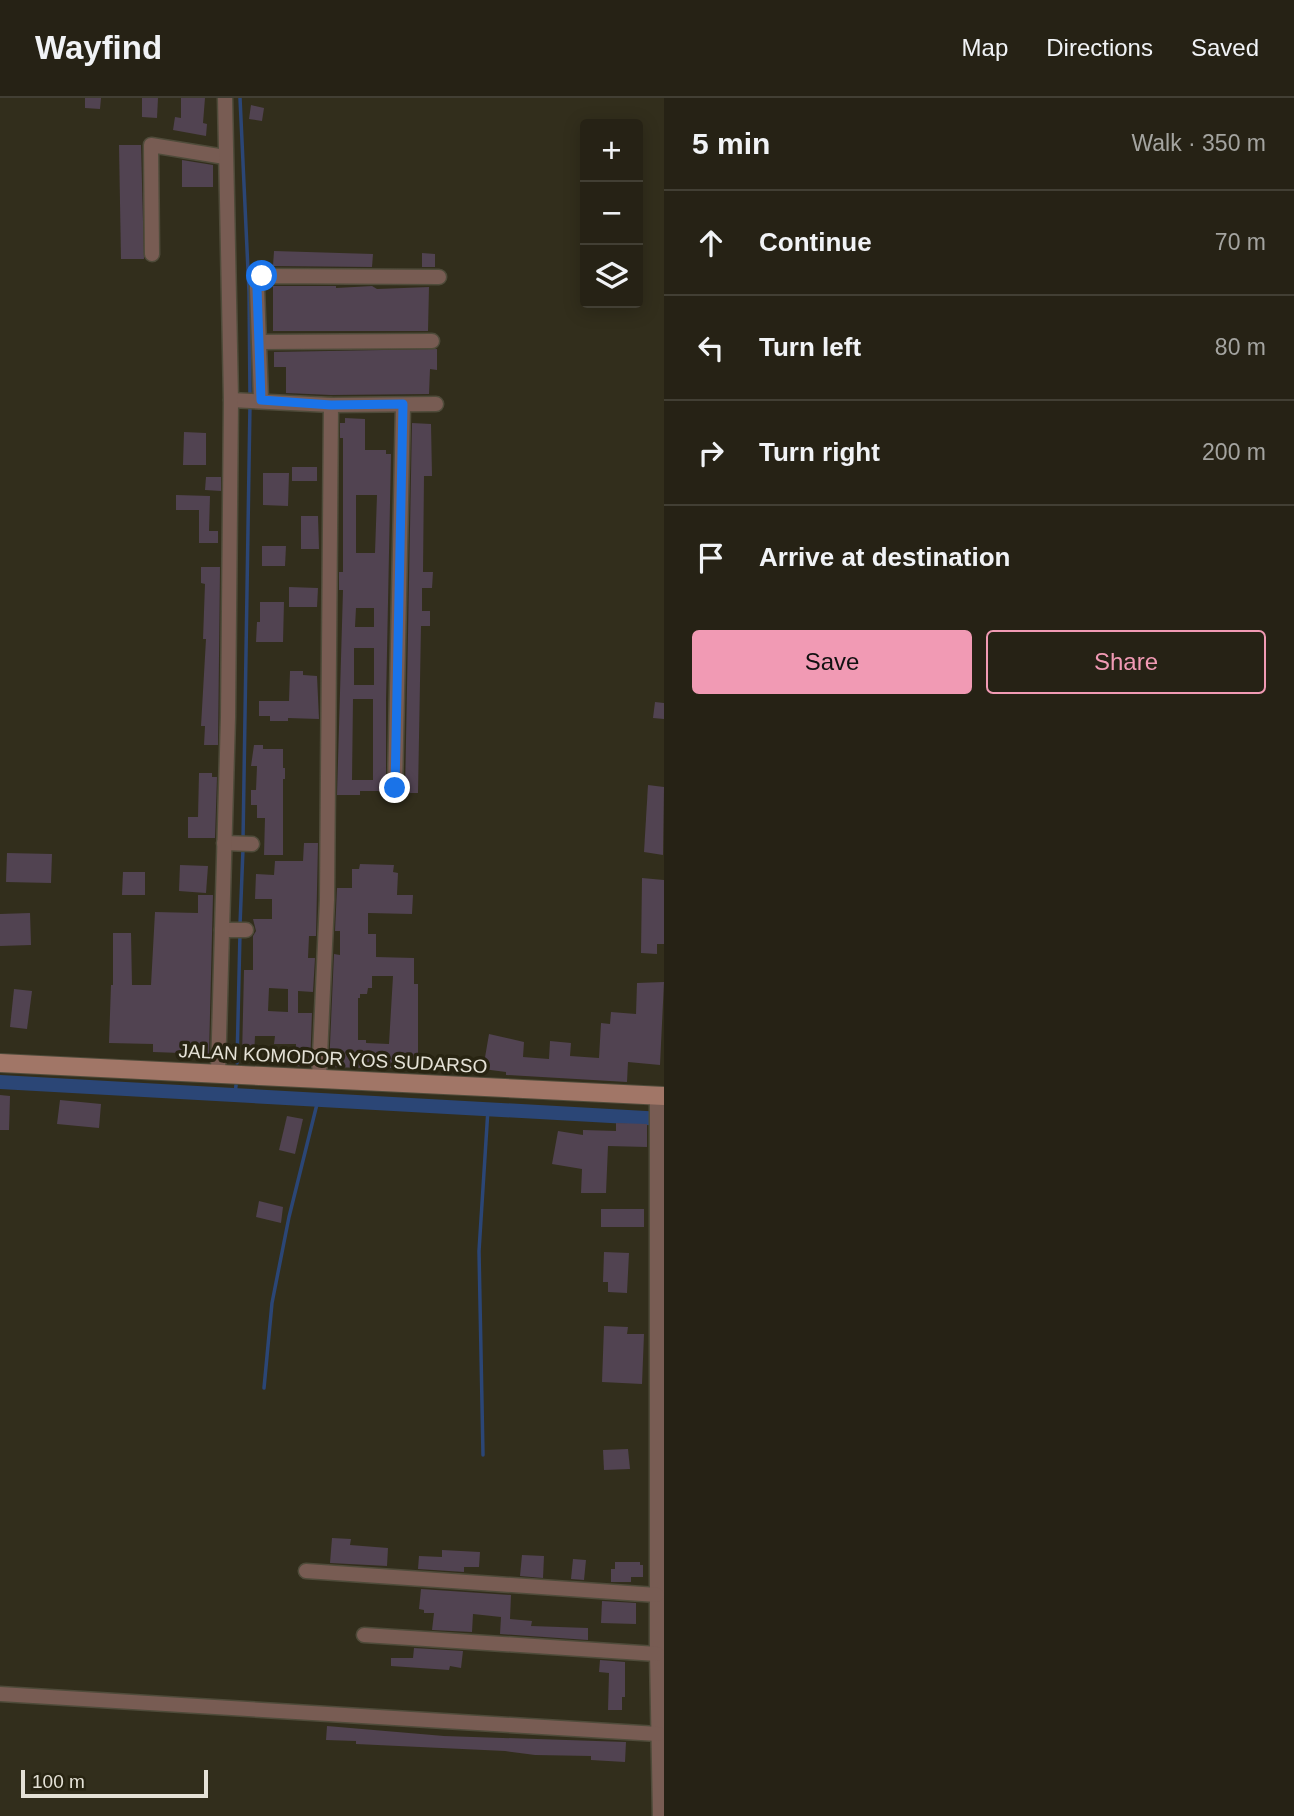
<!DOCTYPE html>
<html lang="en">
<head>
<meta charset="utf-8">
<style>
  body { margin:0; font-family:Helvetica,sans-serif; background:#322f22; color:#f1f3f6 }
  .controls { position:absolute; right:21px; top:21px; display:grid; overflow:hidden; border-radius:7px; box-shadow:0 4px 18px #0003 }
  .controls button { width:63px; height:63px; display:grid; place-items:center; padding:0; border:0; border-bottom:2px solid #423f34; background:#262215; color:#f1f3f6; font:35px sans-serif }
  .scale { position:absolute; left:21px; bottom:18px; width:187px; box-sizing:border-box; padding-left:7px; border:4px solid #e5e2d7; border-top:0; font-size:19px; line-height:24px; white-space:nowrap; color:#e5e2d7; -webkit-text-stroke:5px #282412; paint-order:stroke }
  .stop { position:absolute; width:21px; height:21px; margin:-16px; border:5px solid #1a73e8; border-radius:50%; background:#fff }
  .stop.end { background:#1a73e8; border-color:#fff; box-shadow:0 2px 7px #0008 }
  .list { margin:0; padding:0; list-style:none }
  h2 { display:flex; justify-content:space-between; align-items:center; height:91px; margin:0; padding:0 28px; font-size:30px }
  h2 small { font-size:23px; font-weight:400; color:#a4a4a0 }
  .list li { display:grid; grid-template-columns:46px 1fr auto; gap:21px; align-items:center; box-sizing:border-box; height:105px; padding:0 28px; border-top:2px solid #423f34 }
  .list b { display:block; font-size:26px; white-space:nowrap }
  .list em { font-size:23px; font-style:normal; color:#a4a4a0 }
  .actions { display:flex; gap:14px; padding:21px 28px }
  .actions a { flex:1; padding:16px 0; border:2px solid #f19ab4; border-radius:7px; text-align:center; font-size:24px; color:#f19ab4 }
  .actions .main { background:#f19ab4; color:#111 }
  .icon { flex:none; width:38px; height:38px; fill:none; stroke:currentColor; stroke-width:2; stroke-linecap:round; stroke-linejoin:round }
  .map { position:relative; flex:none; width:664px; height:1718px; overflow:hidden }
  header { display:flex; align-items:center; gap:42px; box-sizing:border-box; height:98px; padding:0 35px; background:#262215; border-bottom:2px solid #423f34 }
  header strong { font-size:33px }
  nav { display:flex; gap:38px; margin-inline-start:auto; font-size:24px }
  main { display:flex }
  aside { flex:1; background:#262215 }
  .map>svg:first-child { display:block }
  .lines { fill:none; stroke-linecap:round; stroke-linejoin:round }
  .stream { stroke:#2b4676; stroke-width:3.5 }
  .canal { stroke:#2b4676; stroke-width:14 }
  .building { fill:#514351; fill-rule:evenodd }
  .street-casing { stroke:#4f4b3a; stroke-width:17 }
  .secondary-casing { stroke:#4f4b3a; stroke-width:20 }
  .street { stroke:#785c53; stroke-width:14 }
  .secondary { stroke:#a17667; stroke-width:18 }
  .route { stroke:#1a73e8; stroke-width:9 }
  .labels { text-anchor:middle; stroke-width:7; stroke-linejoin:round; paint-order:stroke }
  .street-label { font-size:19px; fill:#e5e2d7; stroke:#282412 }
</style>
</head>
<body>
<header>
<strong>Wayfind</strong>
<nav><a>Map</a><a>Directions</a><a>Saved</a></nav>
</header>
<main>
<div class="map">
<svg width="664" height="1718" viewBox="0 0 664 1718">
  <rect width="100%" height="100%" fill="#322e1c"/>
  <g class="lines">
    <g class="stream">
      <polyline points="240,0 249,194 250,299"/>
      <polyline points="243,743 250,306"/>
      <polyline points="240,827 243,751"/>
      <polyline points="237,965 240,835"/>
      <polyline points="235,997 236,987"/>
      <polyline points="264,1290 272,1205 289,1119 318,1002"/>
      <polyline points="483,1357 479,1153 488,1011"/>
    </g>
    <polyline class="canal" points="0,984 664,1021"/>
  </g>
  <g class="building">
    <polygon points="85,0 101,0 100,11 85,10"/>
    <polygon points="142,0 158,0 157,20 142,19"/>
    <polygon points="181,0 205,0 203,25 207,26 206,38 173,32 175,19 181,20"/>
    <polygon points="251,7 264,10 262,23 249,21"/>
    <polygon points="119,47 141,47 144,161 121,161"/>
    <polygon points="182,62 213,67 213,89 182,89"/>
    <polygon points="274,153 373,156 372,169 273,168"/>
    <polygon points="422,155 435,156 435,169 422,169"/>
    <polygon points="273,188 336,188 336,190 372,188 377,191 429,189 428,233 273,233"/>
    <polygon points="437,251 437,272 430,271 429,296 331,297 286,295 286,269 274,269 274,254"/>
    <path d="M345 320 365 321V352H386V356H391L386 603V693H360V697H337L343 492H339V474H343V340H340V325H345ZM356 397H377L375 455H356ZM356 510H374V529H355ZM354 550H374V587H354ZM353 601H373V682H352Z"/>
    <polygon points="412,325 431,326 432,378 424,378 423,474 433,474 432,490 422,490 422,513 430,513 430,528 421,528 418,695 405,695"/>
    <polygon points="184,334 206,335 206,367 183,367"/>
    <rect x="292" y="369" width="25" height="14"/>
    <polygon points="263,375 289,375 288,408 263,407"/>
    <polygon points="206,379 221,379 221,393 205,392"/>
    <polygon points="176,397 210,398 209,433 218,433 218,445 199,445 199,412 176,412"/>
    <polygon points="301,418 318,418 319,451 301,451"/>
    <polygon points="262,448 286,448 285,468 262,468"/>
    <polygon points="201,469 220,469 218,647 204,647 205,628 201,628 206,541 203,541 205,486 201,485"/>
    <polygon points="289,489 318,490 317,509 289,509"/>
    <polygon points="260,504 284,504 283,544 256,544 257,524 260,524"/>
    <polygon points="290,573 303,573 303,577 317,578 319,621 288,620 288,623 270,623 270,618 259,618 259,603 289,603"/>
    <polygon points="655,604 664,605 664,621 653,620"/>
    <polygon points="254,647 263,647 263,651 283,651 283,670 285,670 285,681 283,681 283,757 264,757 265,720 257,720 257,707 251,707 251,692 256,692 257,668 251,668"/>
    <polygon points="199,675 212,675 212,679 217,679 215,740 188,740 188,719 198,719"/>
    <polygon points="648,687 664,689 663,757 644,754"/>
    <path d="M304 745H318L316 838H309L308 860H315L313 894 298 893V915H312L310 969 295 968 296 946H274L275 938H255L254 959H242L244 872H253V838L256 833 253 821H272V801H255L256 776 274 777 275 763H303ZM269 890 288 891V914L268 913Z"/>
    <polygon points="7,755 52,756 51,785 6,784"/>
    <path d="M360 766 394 767 393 774 398 775 397 797H413L412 816 368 815V836H376V859L414 860V886H418V970H389V965H366V970L329 969 334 856 340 857V833H335L337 790H352V771H359ZM372 878H393L389 946 366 945V942H358V900H360V896H367L368 890H372Z"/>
    <polygon points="180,767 208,768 206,795 179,793"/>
    <polygon points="123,774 145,774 145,797 122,797"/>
    <polygon points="642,780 664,782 664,846 657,846 657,856 641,855"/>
    <polygon points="198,797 213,797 209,956 153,954 153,946 109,945 111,887 113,887 113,835 131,835 132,887 151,887 155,814 198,815"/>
    <polygon points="30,815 31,847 0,848 0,816"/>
    <polygon points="664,884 660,967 628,964 627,984 506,977 506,974 483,971 489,936 524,944 523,959 549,961 550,943 571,945 570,958 599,960 601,925 610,926 611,914 636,916 637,885"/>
    <polygon points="14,891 32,893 27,931 10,929"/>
    <polygon points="0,997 10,998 9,1032 0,1032"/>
    <polygon points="60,1002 101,1006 99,1030 57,1026"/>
    <polygon points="287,1018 303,1021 295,1056 279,1052"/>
    <polygon points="616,1025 647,1026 647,1049 608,1048 606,1095 581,1095 582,1071 552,1066 558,1033 583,1037 583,1032 616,1033"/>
    <polygon points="259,1103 283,1109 281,1125 256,1119"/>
    <rect x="601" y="1111" width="43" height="18"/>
    <polygon points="604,1154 629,1155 627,1195 608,1194 608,1184 603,1184"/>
    <polygon points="604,1228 628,1229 627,1236 644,1236 642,1286 602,1284"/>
    <polygon points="628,1351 630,1371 604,1372 603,1352"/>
    <polygon points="332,1440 351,1441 350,1447 388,1450 387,1468 330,1465"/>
    <polygon points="442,1452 480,1454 479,1469 464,1469 464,1474 418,1471 419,1458 442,1459"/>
    <polygon points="522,1457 544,1458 543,1480 520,1478"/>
    <polygon points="573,1461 586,1462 584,1482 571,1481"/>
    <polygon points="615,1464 640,1464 640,1467 643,1467 643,1479 631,1479 631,1484 611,1484 611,1471 615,1471"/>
    <polygon points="421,1491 511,1497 510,1521 532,1523 531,1528 588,1530 588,1542 500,1536 501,1519 473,1516 472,1534 432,1532 434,1515 424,1515 424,1512 419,1511"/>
    <polygon points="602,1503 636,1505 636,1526 601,1525"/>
    <polygon points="414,1550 463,1553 461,1570 450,1568 449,1572 391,1568 391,1560 413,1560"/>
    <polygon points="600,1562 625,1564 625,1599 622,1599 622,1612 608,1612 609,1575 599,1574"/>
    <polygon points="327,1628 444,1638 626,1644 625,1664 591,1662 591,1658 535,1657 505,1653 356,1646 356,1643 326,1642"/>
  </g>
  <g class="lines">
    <defs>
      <g id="street">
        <polyline points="152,156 151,47 225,59"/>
        <polyline points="259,244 432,243"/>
        <polyline points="231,302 331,307 436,306"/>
        <polyline points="261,302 257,190 257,182 262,178 439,179"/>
        <polyline points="395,690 403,307"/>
        <polyline points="224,745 252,746"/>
        <polyline points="222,832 246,832"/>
        <polyline points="218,975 228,619 231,302 225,0"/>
        <polyline points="319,980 327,802 331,307"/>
        <polyline points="657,997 657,1556 660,1718"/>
        <polyline points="306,1473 657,1497"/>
        <polyline points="364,1537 657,1556"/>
        <polyline points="0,1596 658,1636"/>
      </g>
      <polyline id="secondary" points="0,965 664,998"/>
    </defs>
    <use href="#street" class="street-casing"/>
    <use href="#secondary" class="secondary-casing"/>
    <use href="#street" class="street"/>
    <use href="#secondary" class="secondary"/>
  </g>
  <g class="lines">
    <polyline class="route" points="262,178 257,182 257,190 261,302 331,307 403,306 395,690"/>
  </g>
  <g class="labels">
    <g class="street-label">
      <text transform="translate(333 960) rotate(3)" y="7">JALAN KOMODOR YOS SUDARSO</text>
    </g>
  </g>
</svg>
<div class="controls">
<button>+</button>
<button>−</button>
<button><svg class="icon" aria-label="layers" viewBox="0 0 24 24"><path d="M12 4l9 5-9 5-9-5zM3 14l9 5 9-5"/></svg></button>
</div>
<div class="scale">100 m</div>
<div class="stop" style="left:262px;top:178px"></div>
<div class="stop end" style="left:395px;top:690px"></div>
</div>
<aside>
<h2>5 min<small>Walk · 350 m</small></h2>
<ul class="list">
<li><svg class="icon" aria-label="ahead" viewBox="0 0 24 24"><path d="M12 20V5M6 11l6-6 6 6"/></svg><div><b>Continue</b></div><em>70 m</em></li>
<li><svg class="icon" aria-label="left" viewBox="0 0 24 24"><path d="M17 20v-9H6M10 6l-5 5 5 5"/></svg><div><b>Turn left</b></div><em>80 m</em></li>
<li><svg class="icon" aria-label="right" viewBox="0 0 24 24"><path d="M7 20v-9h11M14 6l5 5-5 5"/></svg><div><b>Turn right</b></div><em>200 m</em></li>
<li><svg class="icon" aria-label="arrive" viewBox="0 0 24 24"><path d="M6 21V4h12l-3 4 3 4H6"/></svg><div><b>Arrive at destination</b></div></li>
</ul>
<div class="actions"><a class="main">Save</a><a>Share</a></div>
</aside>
</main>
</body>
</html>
